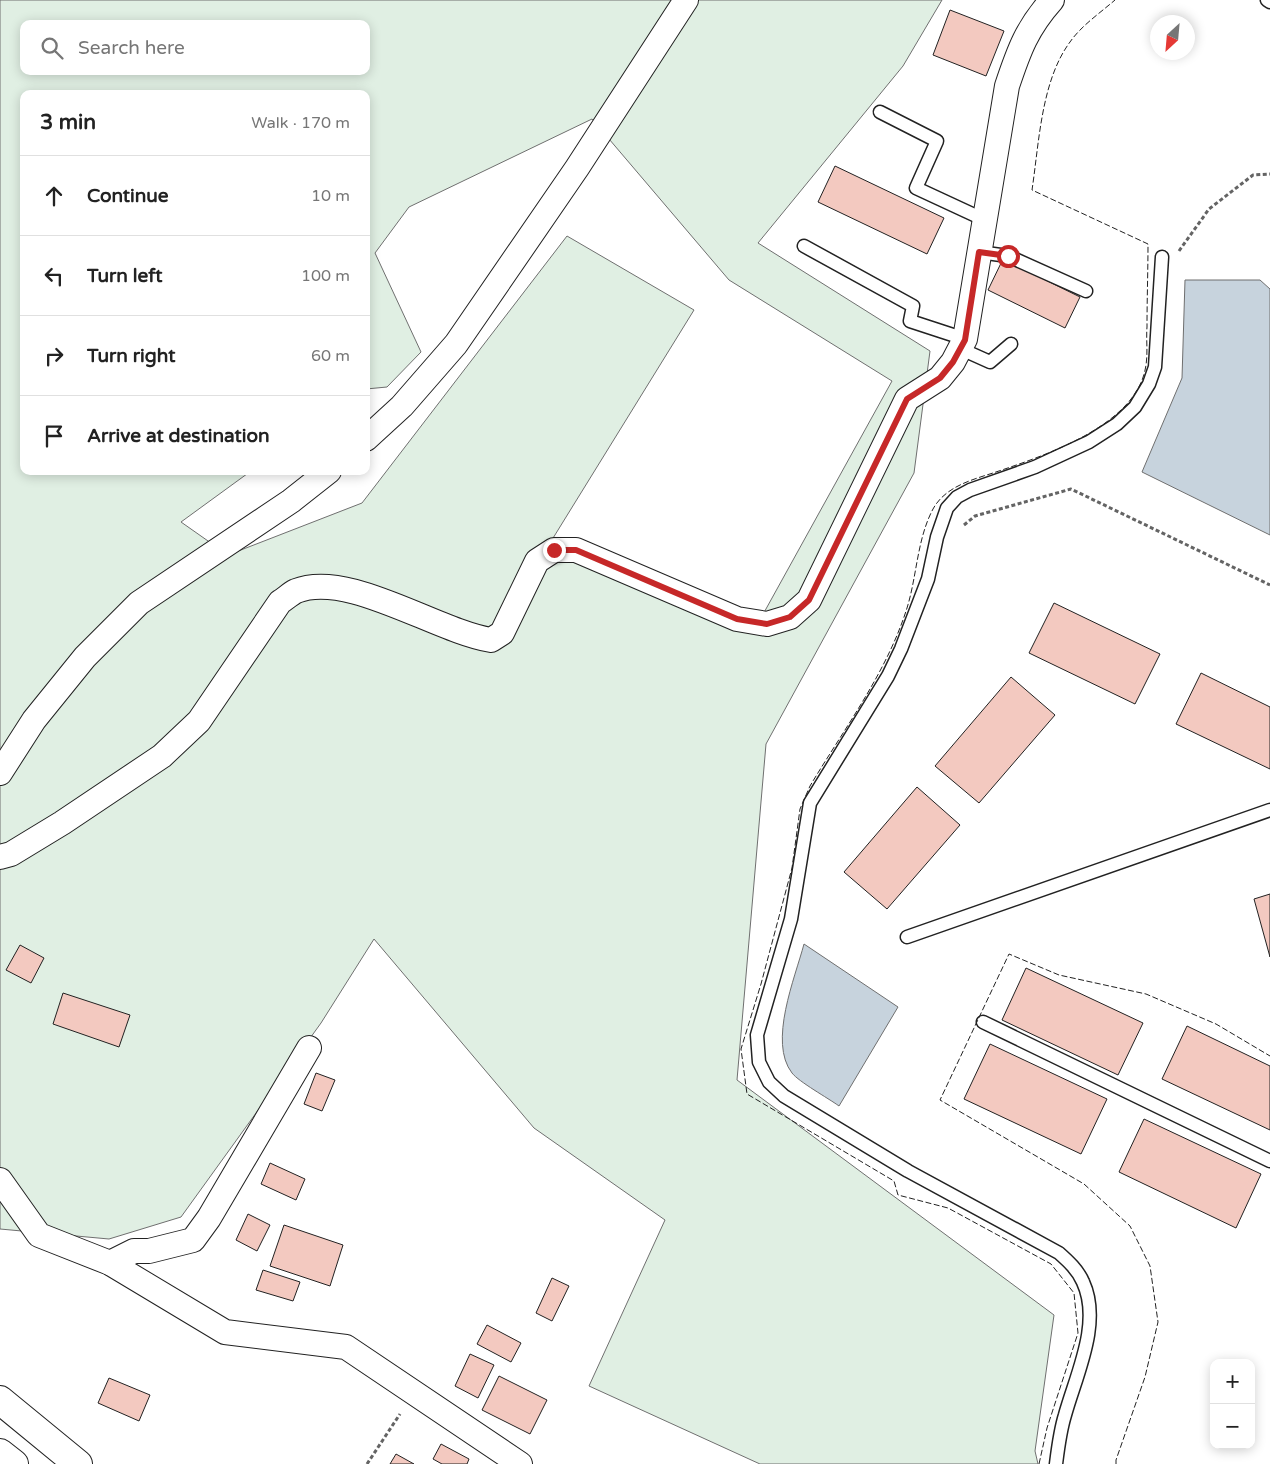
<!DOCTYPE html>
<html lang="en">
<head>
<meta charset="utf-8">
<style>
  body { margin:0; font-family:"Varela Round",sans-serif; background:#f6f6f6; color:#222 }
  .controls { position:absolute; right:15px; bottom:15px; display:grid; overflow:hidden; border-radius:10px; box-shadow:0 2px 12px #0003 }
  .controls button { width:45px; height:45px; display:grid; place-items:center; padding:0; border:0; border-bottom:1px solid #e0e0e0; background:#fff; color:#222; font:25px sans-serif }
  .compass { position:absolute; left:1150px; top:15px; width:45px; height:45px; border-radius:50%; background:#fff; box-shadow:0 2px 12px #0003; rotate:206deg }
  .stop { position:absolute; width:15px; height:15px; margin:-11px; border:4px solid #c62828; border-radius:50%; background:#fff }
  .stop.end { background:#c62828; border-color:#fff; box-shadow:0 1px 5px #0008 }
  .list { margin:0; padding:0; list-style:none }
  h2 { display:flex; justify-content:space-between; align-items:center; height:65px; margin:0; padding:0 20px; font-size:21px }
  h2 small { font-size:16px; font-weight:400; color:#767676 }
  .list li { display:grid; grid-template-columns:32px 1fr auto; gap:15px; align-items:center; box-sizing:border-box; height:80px; padding:0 20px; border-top:1px solid #e0e0e0 }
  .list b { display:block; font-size:19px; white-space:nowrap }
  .list em { font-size:16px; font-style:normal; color:#767676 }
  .icon { flex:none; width:28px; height:28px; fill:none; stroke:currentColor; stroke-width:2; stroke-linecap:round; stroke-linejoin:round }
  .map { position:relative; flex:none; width:1270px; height:1464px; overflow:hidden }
  .search { position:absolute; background:#fff; box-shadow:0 2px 12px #0003; left:20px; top:20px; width:350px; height:55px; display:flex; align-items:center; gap:12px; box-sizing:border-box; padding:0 18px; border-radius:10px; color:#767676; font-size:19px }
  .panel { position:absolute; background:#fff; box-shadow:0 2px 12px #0003; left:20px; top:90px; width:350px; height:385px; border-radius:10px }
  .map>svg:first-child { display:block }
  .green { fill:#e0efe3; stroke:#6f6f6f; fill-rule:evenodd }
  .water { fill:#c7d3dd; stroke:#6f6f6f }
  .building { fill:#f3c9c0; stroke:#222 }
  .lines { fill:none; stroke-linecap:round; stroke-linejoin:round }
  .lane-casing { stroke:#222; stroke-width:15 }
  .street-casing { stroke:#222; stroke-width:26 }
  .highway-casing { stroke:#222; stroke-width:30 }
  .path { stroke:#646464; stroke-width:3; stroke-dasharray:4 2.5; stroke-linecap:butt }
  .lane { stroke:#fff; stroke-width:12 }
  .street { stroke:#fff; stroke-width:24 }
  .highway { stroke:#fff; stroke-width:28 }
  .fence { stroke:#222; stroke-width:1; stroke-dasharray:6 2.5; stroke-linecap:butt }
  .route { stroke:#c62828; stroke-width:6 }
</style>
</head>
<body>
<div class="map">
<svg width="1270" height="1464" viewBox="0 0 1270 1464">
  <rect width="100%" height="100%" fill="#fff"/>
  <path class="green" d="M0 0H942L903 66 758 243 930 351 914 473 766 744 737 1080 1054 1315 1035 1451 1038 1464H760L589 1386 665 1220 534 1128 374 939 321 1023 181 1217 109 1239 0 1229ZM24 24H366V71H24ZM24 94H366V389L387 387 421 352 375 253 409 207 592 119 729 280 892 381 756 627 550 543 694 310 567 236 362 503 228 555 181 522 251 471H24Z"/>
  <g class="water">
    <polygon points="1185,280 1260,280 1270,289 1270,535 1142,472 1182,378"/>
    <path d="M804 944 898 1007 839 1106C828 1098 799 1082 792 1073 768 1042 795 978 804 944Z"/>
  </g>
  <g class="building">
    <polygon points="950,10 1004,31 986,76 933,55"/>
    <polygon points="835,166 944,218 927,254 818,202"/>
    <polygon points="1003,259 1080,297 1065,328 988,290"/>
    <polygon points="1054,603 1160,654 1135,704 1029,653"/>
    <polygon points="1201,673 1270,707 1270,769 1176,724"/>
    <polygon points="1011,677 1055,715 979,803 935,766"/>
    <polygon points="917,787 960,825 887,909 844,872"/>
    <polygon points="1270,894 1270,957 1254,899"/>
    <polygon points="20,945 44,958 31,983 6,970"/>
    <polygon points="1026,968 1143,1023 1118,1075 1002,1020"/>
    <polygon points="63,993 130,1015 119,1047 53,1024"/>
    <polygon points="1187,1026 1270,1066 1270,1130 1162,1079"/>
    <polygon points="990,1044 1107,1099 1081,1154 964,1099"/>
    <polygon points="316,1073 335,1080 322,1111 304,1104"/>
    <polygon points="1144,1119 1261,1174 1236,1228 1119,1172"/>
    <polygon points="270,1163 305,1179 296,1200 261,1184"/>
    <polygon points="248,1214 270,1225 257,1251 236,1240"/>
    <polygon points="284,1225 343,1245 330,1286 270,1266"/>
    <polygon points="263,1270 300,1282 293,1301 256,1290"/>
    <polygon points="552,1278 569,1286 552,1321 536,1313"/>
    <polygon points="487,1325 521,1343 511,1362 477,1344"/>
    <polygon points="470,1354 494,1365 478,1398 455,1386"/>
    <polygon points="499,1376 547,1400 530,1434 482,1410"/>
    <polygon points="109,1378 150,1395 139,1421 98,1403"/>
    <polygon points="441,1444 469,1459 467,1464 442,1464 433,1459"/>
    <polygon points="396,1454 414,1464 390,1464"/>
  </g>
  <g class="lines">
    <defs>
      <g id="lane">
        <polyline points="1267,0 1270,2"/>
        <polyline points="880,112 937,141 916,188 985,220"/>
        <polyline points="804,246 913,306 910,321 965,339"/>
        <polyline points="979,252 1008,256 1086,291"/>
        <polyline points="961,349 990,362 1011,344"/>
        <polyline points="907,937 1270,810"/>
        <polyline points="983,1022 1270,1161"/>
        <path d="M1056 1464C1058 1448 1060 1431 1065 1415 1076 1375 1102 1323 1083 1282 1078 1270 1068 1261 1059 1253L908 1171 784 1096 769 1082 759 1062 757 1035 791 919 810 803 888 676 901 649 928 579 937 537 947 508 957 497 970 490 1035 467 1089 442 1117 424 1135 407 1149 384 1155 367 1162 257"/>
      </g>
      <g id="street">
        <polyline points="366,439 402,406 456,344 577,168 686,0"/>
        <polyline points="0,773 34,720 85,657 139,603 291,501 329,471"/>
        <path d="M0 857 11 854 62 823 162 756 199 721 280 602C285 599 290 594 296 591 348 570 436 631 491 640L502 633 537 561 554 550H576L737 619 767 624 790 617 809 600 907 399 940 378 953 362 965 339 1007 86C1019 50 1027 28 1052 0"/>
        <polyline points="0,1180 39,1235 110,1263 225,1332 346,1347 520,1464"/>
        <polyline points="110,1263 134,1251 149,1251 193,1240 209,1218 309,1048"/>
      </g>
      <g id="highway">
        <polyline points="0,1400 78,1464"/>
        <polyline points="0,1453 14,1464"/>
      </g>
    </defs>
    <use href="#lane" class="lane-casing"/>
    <use href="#street" class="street-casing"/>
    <use href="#highway" class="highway-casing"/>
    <g class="path">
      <polyline points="1179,251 1209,209 1253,175 1270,174"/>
      <polyline points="964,525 975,516 1071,489 1270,585"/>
      <polyline points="367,1464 400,1414"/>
    </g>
    <use href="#lane" class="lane"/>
    <use href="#street" class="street"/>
    <use href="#highway" class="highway"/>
    <g class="fence">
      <path d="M1039 1464 1047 1428 1078 1333 1074 1293 1051 1264 948 1208 898 1195 894 1181 747 1094 741 1049 761 984 792 868 800 809 810 786C844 729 887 672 907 608 917 576 917 539 933 509 945 487 971 480 993 473 1043 456 1138 426 1146 365 1148 352 1146 339 1147 327 1147 299 1148 271 1148 244L1032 190C1039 144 1041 81 1070 42 1081 26 1100 13 1115 0"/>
      <polyline points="1116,1464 1116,1460 1145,1377 1158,1322 1150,1266 1130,1226 1084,1184 940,1100 1009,954 1059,975 1146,994 1216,1024 1270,1056"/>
    </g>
  </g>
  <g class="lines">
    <polyline class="route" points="554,550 576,550 737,619 767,624 790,617 809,600 907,399 940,378 953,362 965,340 979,252 1008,256"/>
  </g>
</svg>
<div class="controls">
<button>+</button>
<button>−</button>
</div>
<svg class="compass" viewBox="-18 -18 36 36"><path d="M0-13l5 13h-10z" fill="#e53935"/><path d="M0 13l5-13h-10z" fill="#767676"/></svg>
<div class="stop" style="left:1008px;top:256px"></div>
<div class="stop end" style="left:554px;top:550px"></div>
<div class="search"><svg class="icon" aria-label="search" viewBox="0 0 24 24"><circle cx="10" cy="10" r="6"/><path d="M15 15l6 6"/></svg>Search here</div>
<section class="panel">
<h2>3 min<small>Walk · 170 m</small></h2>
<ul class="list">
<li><svg class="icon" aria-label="ahead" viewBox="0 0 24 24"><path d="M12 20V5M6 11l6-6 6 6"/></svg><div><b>Continue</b></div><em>10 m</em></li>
<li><svg class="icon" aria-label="left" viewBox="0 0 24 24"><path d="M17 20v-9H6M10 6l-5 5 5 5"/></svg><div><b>Turn left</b></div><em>100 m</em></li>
<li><svg class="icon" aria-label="right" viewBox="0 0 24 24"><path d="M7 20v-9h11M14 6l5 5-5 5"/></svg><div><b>Turn right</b></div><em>60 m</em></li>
<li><svg class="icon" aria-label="arrive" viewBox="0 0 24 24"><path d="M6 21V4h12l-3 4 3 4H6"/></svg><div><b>Arrive at destination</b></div></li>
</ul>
</section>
</div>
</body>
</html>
